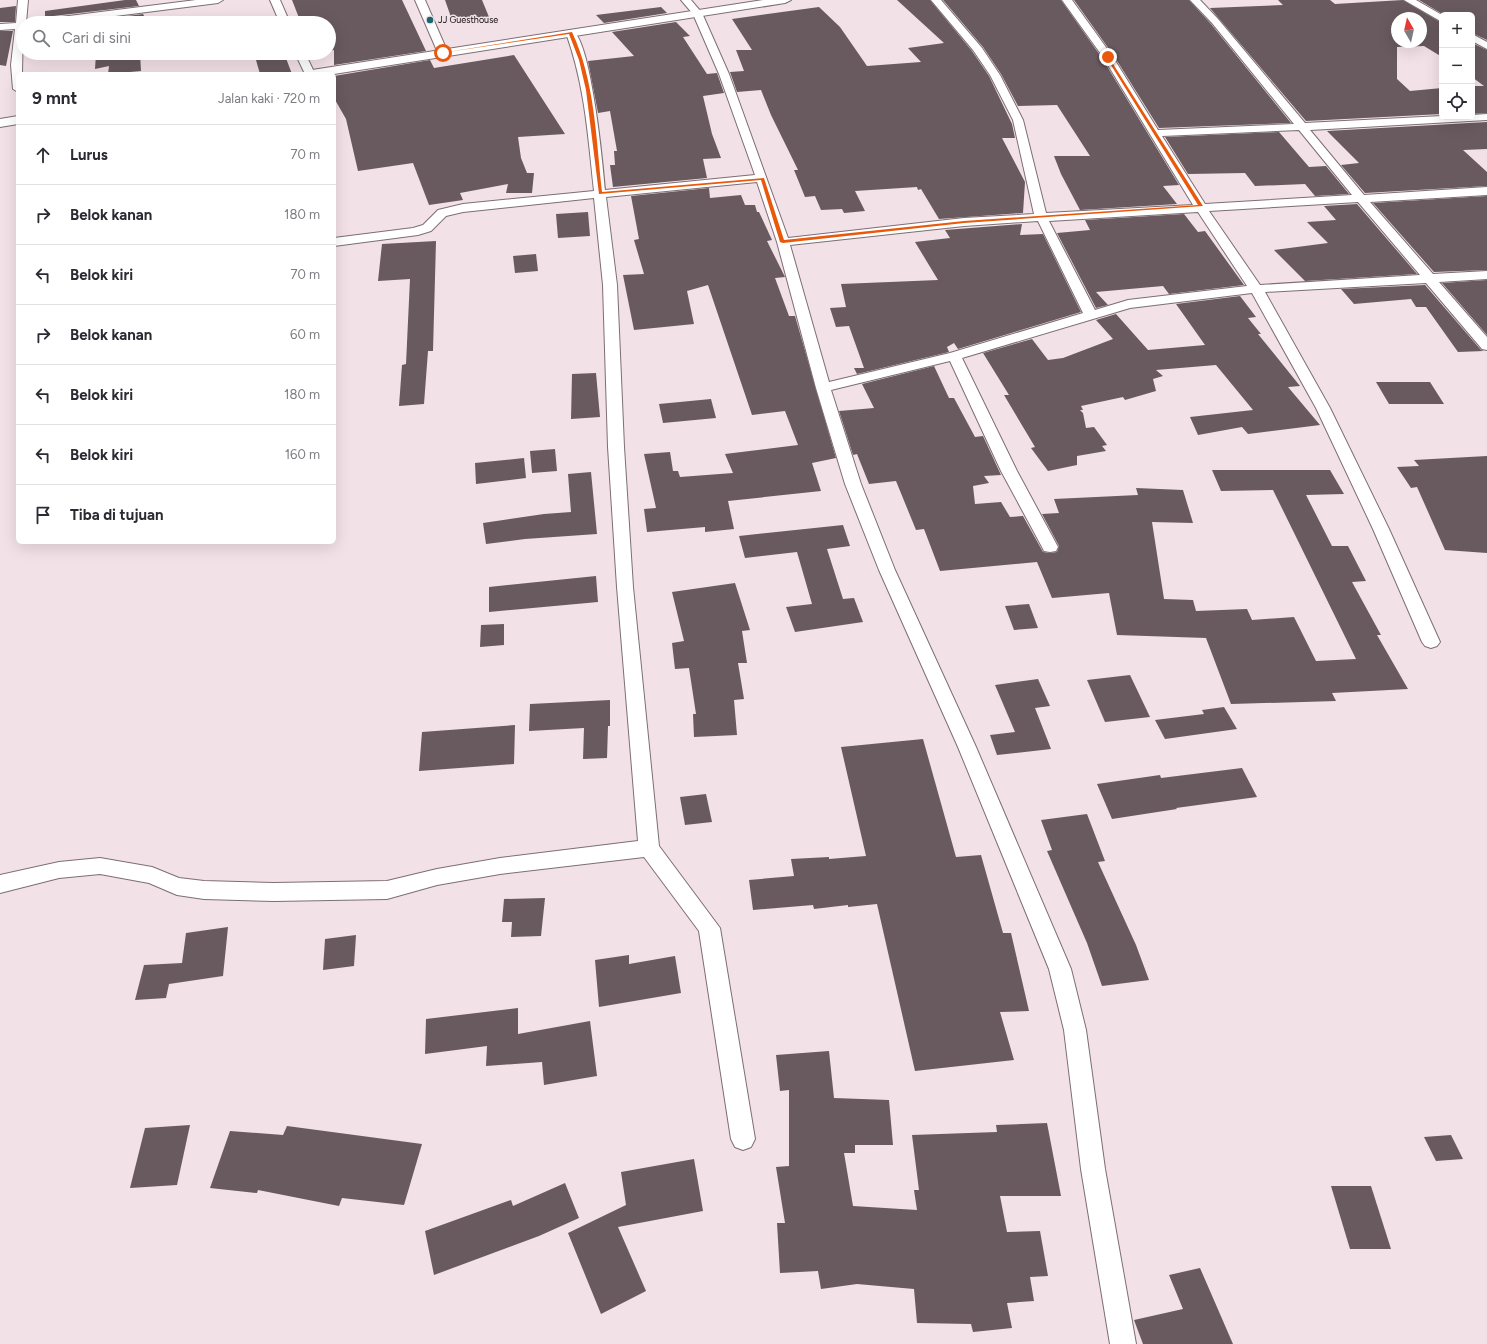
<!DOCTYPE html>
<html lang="id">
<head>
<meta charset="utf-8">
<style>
  body { margin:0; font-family:Figtree,sans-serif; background:#f2f2f3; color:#2b2b33 }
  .controls { position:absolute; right:12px; top:12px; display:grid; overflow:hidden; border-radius:6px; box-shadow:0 4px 16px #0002 }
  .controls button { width:36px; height:36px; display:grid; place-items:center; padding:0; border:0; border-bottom:1px solid #e1e1e2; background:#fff; color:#2b2b33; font:20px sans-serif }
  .compass { position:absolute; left:1391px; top:12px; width:36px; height:36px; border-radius:50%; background:#fff; box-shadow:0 4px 16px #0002; rotate:351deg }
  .stop { position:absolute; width:12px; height:12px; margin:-9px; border:3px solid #ea580c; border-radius:50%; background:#fff }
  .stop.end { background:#ea580c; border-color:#fff; box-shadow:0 1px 4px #0008 }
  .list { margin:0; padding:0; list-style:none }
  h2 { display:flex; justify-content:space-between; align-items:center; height:52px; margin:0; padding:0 16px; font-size:17px }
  h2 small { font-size:13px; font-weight:400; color:#7c7c81 }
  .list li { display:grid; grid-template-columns:26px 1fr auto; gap:12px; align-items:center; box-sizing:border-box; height:60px; padding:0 16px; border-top:1px solid #e1e1e2 }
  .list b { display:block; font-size:15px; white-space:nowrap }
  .list em { font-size:13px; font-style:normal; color:#7c7c81 }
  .icon { flex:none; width:22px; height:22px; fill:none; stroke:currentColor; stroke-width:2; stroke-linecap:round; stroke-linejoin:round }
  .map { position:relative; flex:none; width:1487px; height:1344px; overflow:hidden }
  .search { position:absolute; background:#fff; box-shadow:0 4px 16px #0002; left:16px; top:16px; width:320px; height:44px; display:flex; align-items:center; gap:10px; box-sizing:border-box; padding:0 14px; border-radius:22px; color:#7c7c81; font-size:15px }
  .panel { position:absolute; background:#fff; box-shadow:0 4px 16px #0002; left:16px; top:72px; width:320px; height:472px; border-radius:6px }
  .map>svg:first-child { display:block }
  .building { fill:#685a5e; fill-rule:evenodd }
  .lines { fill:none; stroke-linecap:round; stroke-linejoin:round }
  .street-casing { stroke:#7d6e73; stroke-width:2 }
  .secondary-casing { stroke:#7d6e73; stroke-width:2 }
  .street { fill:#fff; fill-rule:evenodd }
  .secondary { fill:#fff; fill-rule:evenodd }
  .route { fill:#ea580c }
  .poi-dot { fill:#1a666f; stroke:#f2e1e6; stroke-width:1.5 }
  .labels { text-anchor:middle; stroke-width:3; stroke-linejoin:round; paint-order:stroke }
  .far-poi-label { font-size:9px; fill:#0f0a0c; stroke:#f2e1e6; text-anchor:start }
</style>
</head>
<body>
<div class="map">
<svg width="1487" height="1344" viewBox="0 0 1487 1344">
  <rect width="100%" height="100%" fill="#f2e1e6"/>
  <g class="building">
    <polygon points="125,0 136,0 139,6 45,17 45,11"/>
    <polygon points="292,0 402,0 426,51 334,65 334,50 329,51 329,23 301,23"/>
    <polygon points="445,0 482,0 489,17 452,20"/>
    <polygon points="897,0 930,0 972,51 989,76 1012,124 1015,138 1002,138 1025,182 1023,213 939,219 921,189 918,190 917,187 855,191 865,211 844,213 842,209 821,210 815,196 805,197 794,170 798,170 771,115 761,90 737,92 730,72 744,71 736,50 752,50 732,19 819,7 840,27 867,66 921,62 908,48 944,43"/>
    <polygon points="943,0 1061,0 1102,58 1179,185 1163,186 1177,204 1080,210 1061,174 1054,156 1090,156 1057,105 1018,106 1001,74 983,47"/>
    <polygon points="1074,0 1189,0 1211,24 1291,123 1159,128 1114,56"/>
    <path d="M1278 0H1330L1335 4 1403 0 1442 23V57L1424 46 1397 47V79L1410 91 1442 88V114L1306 121 1210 8 1283 5ZM1397 18H1421V42H1397Z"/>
    <polygon points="1419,0 1487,0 1487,40 1472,33 1472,15 1444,15"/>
    <polygon points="16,6 15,22 0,22 0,8"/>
    <polygon points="661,7 667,13 604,23 596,15"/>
    <polygon points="143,14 148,23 72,23"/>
    <polygon points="676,22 690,36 683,37 707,74 717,73 724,93 703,96 712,134 721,158 703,159 707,178 613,187 610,165 615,165 614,151 617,151 610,111 598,113 588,61 634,56 612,32"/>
    <polygon points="0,31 13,31 6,66 0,65"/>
    <polygon points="1472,43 1487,50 1487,113 1472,114 1472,86 1484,86 1472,77"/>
    <polygon points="96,53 140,53 141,71 108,74 109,66 95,69"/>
    <polygon points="254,53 284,53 292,74 260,74"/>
    <polygon points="514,55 565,134 518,137 521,158 527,173 534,173 532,193 506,193 508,184 460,193 463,200 429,205 413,163 358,171 346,119 334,98 334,76 430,60 434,68"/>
    <polygon points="1487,122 1487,149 1463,150 1487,172 1487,186 1365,193 1341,165 1359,163 1327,131"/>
    <polygon points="1279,132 1309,167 1326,166 1349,194 1315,196 1305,184 1255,186 1245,173 1188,174 1165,137"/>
    <polygon points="709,188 710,198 741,195 745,205 755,205 757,212 759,212 772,240 767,241 785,277 775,278 789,316 795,316 836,458 812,463 821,491 728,501 734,529 705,532 705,527 647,532 644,509 656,508 644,454 670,452 673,471 678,471 680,477 733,473 725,454 798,445 785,411 752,415 708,285 687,291 694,324 634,330 623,275 644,274 634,240 639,239 631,196"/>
    <polygon points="1487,196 1487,270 1434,272 1373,203"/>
    <polygon points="1357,204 1417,274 1305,281 1274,250 1328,243 1307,222 1336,220 1324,206"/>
    <polygon points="588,212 590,236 558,238 556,214"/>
    <polygon points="1184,214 1198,232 1205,231 1244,285 1169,294 1163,286 1096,292 1108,305 1096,308 1057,233 1090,230 1085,220"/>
    <polygon points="1022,224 1020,235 1043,234 1081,312 958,349 954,343 947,347 949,352 857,374 854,368 864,368 849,326 836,327 830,308 846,307 841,284 938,280 915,242 950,238 945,230"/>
    <polygon points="436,241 433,351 428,351 424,404 399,406 402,365 406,364 410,279 378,281 382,244"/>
    <polygon points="536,254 538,271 515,273 513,256"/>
    <polygon points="1487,280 1487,335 1442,283"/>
    <polygon points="1425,285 1481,350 1484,351 1458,352 1426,307 1416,307 1411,299 1354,304 1341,289"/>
    <polygon points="1240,296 1256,317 1248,318 1261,334 1258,334 1300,386 1288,387 1320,425 1248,434 1242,427 1198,435 1190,417 1253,410 1216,365 1156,370 1163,376 1153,379 1156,391 1125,400 1123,397 1081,406 1083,410 1080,410 1083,413 1086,428 1094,427 1107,445 1102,446 1106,451 1077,456 1077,465 1048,471 1031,448 1035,447 1004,395 1009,395 983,353 1032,339 1048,360 1063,358 1113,339 1096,320 1116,314 1148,350 1205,345 1176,304"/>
    <polygon points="934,366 949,398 954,398 975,437 983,436 1001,475 984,476 989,483 973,486 975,504 1001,502 1010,517 1023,516 1043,552 1050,553 1057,552 1059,546 1042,514 1059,513 1054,499 1138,495 1136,488 1183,490 1193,523 1152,522 1164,599 1193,600 1196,611 1247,609 1252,620 1294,617 1316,661 1356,659 1273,490 1221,491 1212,470 1330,470 1344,494 1306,495 1332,546 1348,546 1366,581 1352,582 1381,635 1377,635 1408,689 1332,693 1336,701 1231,704 1206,638 1117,635 1109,593 1052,598 1037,562 940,571 924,529 916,530 896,481 869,484 857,454 853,455 839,411 874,408 862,384"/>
    <polygon points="596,373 600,417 571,419 572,374"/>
    <polygon points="1376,382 1430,382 1444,404 1389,404"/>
    <polygon points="711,399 716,418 663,423 659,404"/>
    <polygon points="555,449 557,471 532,473 530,451"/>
    <polygon points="1487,456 1487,553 1445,550 1417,487 1411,488 1397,467 1419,466 1414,460"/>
    <polygon points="524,458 526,478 476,484 475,463"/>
    <polygon points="591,472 597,534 525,539 486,544 483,523 544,514 571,512 568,474"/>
    <polygon points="843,525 850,546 827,549 843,599 854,598 863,622 795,632 786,607 812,604 797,552 745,558 739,536"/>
    <polygon points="596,576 598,602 489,612 489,587"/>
    <polygon points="735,583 750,630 742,631 747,663 738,663 744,699 734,700 737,735 694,737 693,714 696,714 689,668 675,669 672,643 684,641 672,592"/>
    <polygon points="1029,604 1038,628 1014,630 1005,606"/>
    <polygon points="504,624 504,645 480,647 481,625"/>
    <polygon points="1130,675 1150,717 1105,722 1087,680"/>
    <polygon points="1038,679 1050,706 1035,708 1051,749 997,755 990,735 1015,732 995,685"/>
    <polygon points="610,700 610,726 608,726 607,758 583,759 584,728 529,731 530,704"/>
    <polygon points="1224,707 1237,729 1165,739 1155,720 1204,714 1202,710"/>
    <polygon points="515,725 514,764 419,771 422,732"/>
    <polygon points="923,739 956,857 981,855 1003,933 1011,933 1029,1011 1000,1012 1014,1060 915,1071 877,904 848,907 848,905 814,909 813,905 753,910 749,880 794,876 791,859 829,857 829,859 866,856 841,747"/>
    <polygon points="1242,768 1257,797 1176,808 1177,809 1112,819 1097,784 1160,775 1161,778"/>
    <polygon points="706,794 712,822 685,825 680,797"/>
    <polygon points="1087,814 1105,861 1098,862 1136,945 1149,980 1102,986 1087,943 1047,851 1052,850 1041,820"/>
    <polygon points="545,898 541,936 511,937 512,922 502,922 504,899"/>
    <polygon points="228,927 223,976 169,984 166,998 135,1000 144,965 182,963 186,933"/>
    <polygon points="356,935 354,966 323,970 325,939"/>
    <polygon points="629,955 629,964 675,956 681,993 599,1007 595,960"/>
    <polygon points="518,1008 518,1034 590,1021 597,1076 544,1085 542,1062 486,1066 487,1046 425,1054 426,1019"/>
    <polygon points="829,1051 834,1098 889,1100 893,1145 855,1145 855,1153 844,1153 853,1206 917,1210 914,1190 919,1190 912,1135 997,1132 996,1125 1047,1123 1061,1196 1000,1196 1007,1232 1040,1231 1048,1276 1030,1277 1034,1301 1007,1303 1012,1328 973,1332 971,1324 917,1323 914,1289 857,1284 821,1289 818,1271 780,1273 777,1223 785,1223 776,1167 789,1166 789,1090 780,1091 776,1055"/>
    <polygon points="190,1125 177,1185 130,1188 145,1128"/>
    <polygon points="287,1126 422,1144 404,1205 342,1198 339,1206 258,1190 257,1193 210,1188 230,1131 283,1135"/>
    <polygon points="1451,1135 1463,1159 1436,1161 1424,1137"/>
    <polygon points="694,1159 703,1211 618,1227 646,1291 601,1314 568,1233 626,1205 621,1172"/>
    <polygon points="565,1183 579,1218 539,1236 434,1275 425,1231 511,1200 513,1206"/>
    <polygon points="1331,1186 1371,1186 1391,1249 1350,1249"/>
    <polygon points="1200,1268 1233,1344 1143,1344 1134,1320 1183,1309 1169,1275"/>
  </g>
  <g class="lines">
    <defs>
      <g id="street">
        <polygon points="18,0 28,0 26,23 23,23 22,74 18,74 18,92 13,89 11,65 15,29 0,30 0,24 16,23"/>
        <polygon points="196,0 223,0 218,3 60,23 32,23 37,20"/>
        <polygon points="270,0 280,0 290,23 280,23"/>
        <polygon points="415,0 425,0 448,53 447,55 439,55 438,53"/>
        <path d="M681 0H691L702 13 729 74 788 238 964 218 1034 214 1013 120 990 75 973 50 931 0H941L982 48 1000 75 1023 120 1046 213 1193 205 1103 57 1062 0H1072L1113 57 1158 130 1294 124 1212 23 1190 0H1200L1218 19 1305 123 1442 116 1472 117V115L1487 114V120L1310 130 1364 195 1487 187V195L1370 202 1433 274 1487 271V279L1439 282 1487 337V350L1482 349 1426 283 1265 292 1330 408 1389 529 1440 642 1437 646 1431 648 1425 646 1422 642 1373 529 1316 408 1252 293 1130 308 962 358 1017 471 1058 547 1056 551 1050 552 1044 551 1042 547 1001 471 950 361 831 390 861 484 895 570 976 747 1071 969 1086 1030 1105 1169 1136 1344H1110L1081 1169 1064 1030 1049 969 958 747 879 570 845 484 816 388 777 242 757 182 606 197 617 285 624 447 633 587 659 846 720 928 755 1139 751 1147 743 1150 735 1147 731 1139 699 931 644 857 500 874 437 885 387 899 274 901 204 899 177 895 149 883 100 874 59 878 0 893V875L59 862 100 858 152 867 179 878 204 881 274 883 387 881 437 869 500 858 638 841 617 587 608 447 603 285 594 198 463 212 446 216 431 231 418 235 334 246V238L413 228 423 225 438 210 463 204 594 191C588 136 585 86 566 33L571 30C591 35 603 167 605 190L755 175 719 74 693 14ZM1299 130 1352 195 1205 204 1162 136ZM1358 202 1420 275 1260 285 1209 211ZM1198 212 1247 286 1128 300 1095 310 1049 221ZM1038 221 1083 313 950 353 829 382 790 245 964 226Z"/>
        <polygon points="1404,0 1416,0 1442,15 1442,22"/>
        <polygon points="1472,34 1487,42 1487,49 1472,41"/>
        <polygon points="295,53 305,53 315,74 305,74"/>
      </g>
      <g id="secondary">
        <polygon points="763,0 791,0 785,3 334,74 306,74 312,70"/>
        <polygon points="18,116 18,124 0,127 0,119"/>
      </g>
    </defs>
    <use href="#street" class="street-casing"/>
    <use href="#secondary" class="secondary-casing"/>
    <use href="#street" class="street"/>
    <use href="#secondary" class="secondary"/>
  </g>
  <path class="route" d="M572 32C595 81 596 138 602 192L764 178 784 240 964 221 1198 205 1106 57 1108 56 1203 206 964 223 783 243 780 242 761 180 599 194 586 90 579 60 569 34 441 53Z"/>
  <circle class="poi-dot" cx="430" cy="20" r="4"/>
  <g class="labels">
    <g class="far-poi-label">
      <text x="438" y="23">JJ Guesthouse</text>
    </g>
  </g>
</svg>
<div class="controls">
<button>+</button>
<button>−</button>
<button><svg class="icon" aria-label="locate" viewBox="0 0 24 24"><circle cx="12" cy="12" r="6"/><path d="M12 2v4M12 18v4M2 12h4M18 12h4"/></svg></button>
</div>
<svg class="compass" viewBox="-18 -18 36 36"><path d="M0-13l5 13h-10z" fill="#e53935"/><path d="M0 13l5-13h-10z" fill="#7c7c81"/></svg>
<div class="stop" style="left:443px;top:53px"></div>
<div class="stop end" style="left:1108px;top:57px"></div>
<div class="search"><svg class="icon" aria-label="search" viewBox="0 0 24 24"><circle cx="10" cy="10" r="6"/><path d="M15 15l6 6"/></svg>Cari di sini</div>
<section class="panel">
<h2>9 mnt<small>Jalan kaki · 720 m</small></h2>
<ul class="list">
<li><svg class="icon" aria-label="ahead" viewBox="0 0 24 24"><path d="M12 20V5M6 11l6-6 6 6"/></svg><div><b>Lurus</b></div><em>70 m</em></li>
<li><svg class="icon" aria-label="right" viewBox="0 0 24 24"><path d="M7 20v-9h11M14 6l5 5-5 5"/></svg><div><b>Belok kanan</b></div><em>180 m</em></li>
<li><svg class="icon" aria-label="left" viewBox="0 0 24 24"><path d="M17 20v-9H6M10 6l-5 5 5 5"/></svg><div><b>Belok kiri</b></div><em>70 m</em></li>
<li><svg class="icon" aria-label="right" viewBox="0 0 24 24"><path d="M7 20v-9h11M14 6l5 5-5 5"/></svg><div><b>Belok kanan</b></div><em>60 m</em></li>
<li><svg class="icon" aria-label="left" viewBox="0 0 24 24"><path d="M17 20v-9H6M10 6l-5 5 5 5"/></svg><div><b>Belok kiri</b></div><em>180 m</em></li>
<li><svg class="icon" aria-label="left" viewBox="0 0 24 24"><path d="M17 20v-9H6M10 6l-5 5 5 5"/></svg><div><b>Belok kiri</b></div><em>160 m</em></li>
<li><svg class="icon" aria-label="arrive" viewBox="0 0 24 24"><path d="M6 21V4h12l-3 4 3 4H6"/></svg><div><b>Tiba di tujuan</b></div></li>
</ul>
</section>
</div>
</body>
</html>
